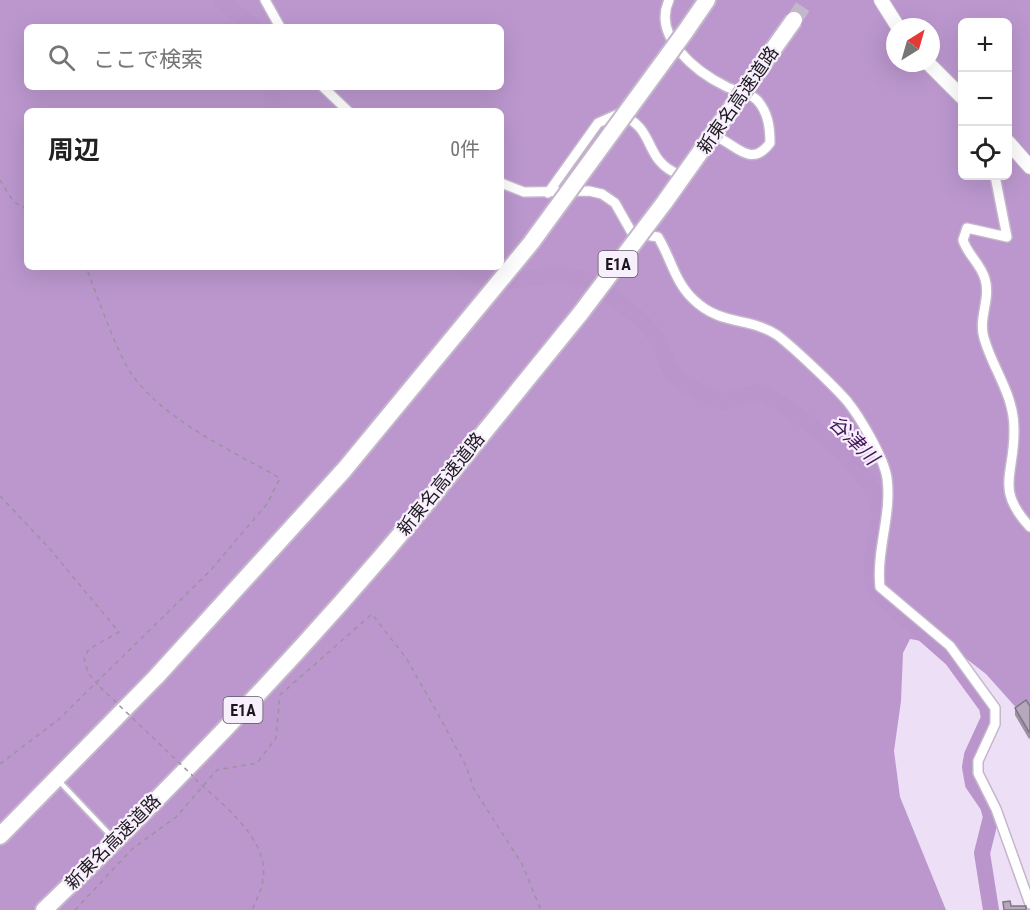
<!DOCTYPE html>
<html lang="ja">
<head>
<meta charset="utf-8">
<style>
  body { margin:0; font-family:"Roboto Condensed","Noto Sans JP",sans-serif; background:#f6f6f6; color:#222 }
  .controls { position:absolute; right:18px; top:18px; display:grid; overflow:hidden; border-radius:9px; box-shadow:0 6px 24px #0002 }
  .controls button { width:54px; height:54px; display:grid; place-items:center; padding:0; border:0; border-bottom:2px solid #e0e0e0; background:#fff; color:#222; font:30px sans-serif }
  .compass { position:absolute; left:886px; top:18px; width:54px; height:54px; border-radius:50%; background:#fff; box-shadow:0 6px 24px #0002; rotate:37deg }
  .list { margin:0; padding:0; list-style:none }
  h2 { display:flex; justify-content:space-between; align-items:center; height:78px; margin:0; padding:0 24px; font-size:26px }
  h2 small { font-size:20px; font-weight:400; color:#767676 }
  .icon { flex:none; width:33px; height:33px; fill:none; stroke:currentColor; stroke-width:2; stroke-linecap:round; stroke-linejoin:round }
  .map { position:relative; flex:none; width:1030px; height:910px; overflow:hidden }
  .search { position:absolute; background:#fff; box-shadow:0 6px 24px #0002; left:24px; top:24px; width:480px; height:66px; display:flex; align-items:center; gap:15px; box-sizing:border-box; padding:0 21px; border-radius:9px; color:#767676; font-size:22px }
  .panel { position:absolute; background:#fff; box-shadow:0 6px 24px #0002; left:24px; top:108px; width:480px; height:162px; border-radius:9px }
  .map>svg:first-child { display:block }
  .forest { fill:#bb97ce; fill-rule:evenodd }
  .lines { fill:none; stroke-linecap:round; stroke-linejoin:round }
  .river { stroke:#b995cc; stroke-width:16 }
  .highway-tunnel { stroke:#c3b7ca; stroke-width:16; stroke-dasharray:16 8; stroke-linecap:butt }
  .lane-casing { stroke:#c4b6cb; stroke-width:8 }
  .street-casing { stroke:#c4b6cb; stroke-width:12 }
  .secondary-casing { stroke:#c4b6cb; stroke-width:16 }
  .highway-casing { stroke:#c4b6cb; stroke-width:20 }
  .path { stroke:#9c92a3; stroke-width:1.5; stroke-dasharray:4.5 4.5; stroke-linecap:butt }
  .lane { stroke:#fff; stroke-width:4.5 }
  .street { stroke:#fff; stroke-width:9 }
  .secondary { stroke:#fff; stroke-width:14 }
  .highway { stroke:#fff; stroke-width:16 }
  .highway-bridge-casing { stroke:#c4b6cb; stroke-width:20; stroke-linecap:butt }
  .path-bridge { stroke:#9c92a3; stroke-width:1.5; stroke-dasharray:4.5 4.5; stroke-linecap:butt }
  .highway-bridge { stroke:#fff; stroke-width:16 }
  .wall { fill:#9c90a3 }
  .building { fill:#b5a8bd; stroke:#7f7684; stroke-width:1.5 }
  .labels { text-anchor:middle; stroke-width:4.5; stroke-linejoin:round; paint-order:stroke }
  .shield { fill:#f7effc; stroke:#5e5861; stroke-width:1.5 }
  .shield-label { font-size:16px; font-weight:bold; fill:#1c171f }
  .street-label { font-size:18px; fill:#1c171f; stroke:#f7effc }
  .water-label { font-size:20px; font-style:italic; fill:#451759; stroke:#f7effc }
</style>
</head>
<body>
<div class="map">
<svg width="1030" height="910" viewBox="0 0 1030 910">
  <rect width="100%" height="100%" fill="#eddff5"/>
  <path class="forest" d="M0 0H1030V723L986 674 950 646 910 639 903 653 901 701 894 751 900 797 946 910H0ZM962 22H1008V176H962ZM27 27H501V87H27ZM895 27H931V63H895ZM27 111H501V267H27Z"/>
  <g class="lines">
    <g class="river">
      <polyline points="221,0 254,27"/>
      <polyline points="272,87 273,111"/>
      <path d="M464 267C496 300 544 264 583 279 601 285 647 322 657 339 664 351 667 370 678 379 691 390 709 395 723 402L756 392 765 394C800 414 875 470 880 512 881 518 878 525 877 530 872 552 868 572 877 593L952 659 987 707 989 718 972 755 970 767 973 784 988 806 991 817 982 853 991 910"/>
    </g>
    <polyline class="highway-tunnel" points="794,20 807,0"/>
    <defs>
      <polyline id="lane" points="59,781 113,838"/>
      <g id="street">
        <polyline points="265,0 280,27"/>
        <path d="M669 0C652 37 696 72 727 87 736 91 750 93 757 100 768 112 770 127 770 143 749 171 734 140 711 135"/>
        <polyline points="323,87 348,111"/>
        <path d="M995 176 1007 237 967 228 963 240C967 254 981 264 985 279 991 299 978 318 984 338 993 370 1014 394 1014 429 1015 475 994 488 1030 527"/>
        <path d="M501 183 524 192 589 191 602 194 615 203 632 233 658 237C671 258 675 283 694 300 721 326 750 317 777 335 793 347 833 385 847 401 860 417 884 458 887 478 892 515 876 550 880 587L950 646 995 708V724L978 761V773L996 809 1030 904"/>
        <path d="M548 193 598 123 618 114C658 127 641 160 680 175L685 171"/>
      </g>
      <g id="secondary">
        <polyline points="881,0 898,27"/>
        <polyline points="928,63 962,97"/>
        <polyline points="1008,142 1030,167"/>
      </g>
      <g id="highway">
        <polyline points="685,32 707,0"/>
        <polyline points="0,836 156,677 344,470"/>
        <path d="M44 910C180 780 310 644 430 499"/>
      </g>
    </defs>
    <use href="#lane" class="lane-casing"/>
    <use href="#street" class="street-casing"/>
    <use href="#secondary" class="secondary-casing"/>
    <use href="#highway" class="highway-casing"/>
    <g class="path">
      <path d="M0 180C6 190 14 207 27 208"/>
      <polyline points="0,496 49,548 119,632 89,649 84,658 88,673 100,687"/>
      <path d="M0 764 58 720 210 571 267 504 280 478C232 451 153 415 126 365 110 334 99 300 86 267"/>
      <path d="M195 779C221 803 270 840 263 879 262 890 256 900 252 910"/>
      <polyline points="75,910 132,849 176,817 217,770 257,763 276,738 280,695 372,614 406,658 437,712 466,766 474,789 522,864 541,910"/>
    </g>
    <use href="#lane" class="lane"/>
    <use href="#street" class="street"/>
    <use href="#secondary" class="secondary"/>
    <use href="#highway" class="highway"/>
    <defs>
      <g id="highway-bridge">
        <polyline points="344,470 531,243 685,32"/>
        <polyline points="430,499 580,314 664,203 794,20"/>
      </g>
    </defs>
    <use href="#highway-bridge" class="highway-bridge-casing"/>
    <polyline class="path-bridge" points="100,687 193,776"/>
    <use href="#highway-bridge" class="highway-bridge"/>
  </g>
  <polygon class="wall" points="1030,706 1030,738 1029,739 1015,715 1015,708"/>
  <g class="building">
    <polygon points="1026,700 1030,706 1030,731 1029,732 1015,708"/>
    <polygon points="1010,901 1011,906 1026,906 1026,910 1004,910 1003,902"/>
  </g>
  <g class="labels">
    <g class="shield">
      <rect x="598.5" y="251" width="39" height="26" rx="4.5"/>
      <rect x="223.5" y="697" width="39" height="26" rx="4.5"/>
    </g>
    <g class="shield-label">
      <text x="618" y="270">E1A</text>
      <text x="243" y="716">E1A</text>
    </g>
    <g class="street-label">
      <text transform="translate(738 100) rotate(-55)" y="6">新東名高速道路</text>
      <text transform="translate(441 484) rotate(-51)" y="6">新東名高速道路</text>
      <text transform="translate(113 842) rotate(-45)" y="6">新東名高速道路</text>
    </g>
    <g class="water-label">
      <text transform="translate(854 440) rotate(45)" y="7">谷津川</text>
    </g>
  </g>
</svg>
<div class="controls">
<button>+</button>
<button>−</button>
<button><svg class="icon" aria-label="locate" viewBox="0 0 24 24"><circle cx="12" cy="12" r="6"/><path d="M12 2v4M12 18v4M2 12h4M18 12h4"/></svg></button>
</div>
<svg class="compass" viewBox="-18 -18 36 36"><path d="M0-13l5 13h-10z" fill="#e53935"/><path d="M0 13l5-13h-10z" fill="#767676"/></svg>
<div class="search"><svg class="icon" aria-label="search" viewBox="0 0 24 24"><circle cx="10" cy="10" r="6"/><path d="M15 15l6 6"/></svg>ここで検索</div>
<section class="panel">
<h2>周辺<small>0件</small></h2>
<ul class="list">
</ul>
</section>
</div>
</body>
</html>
